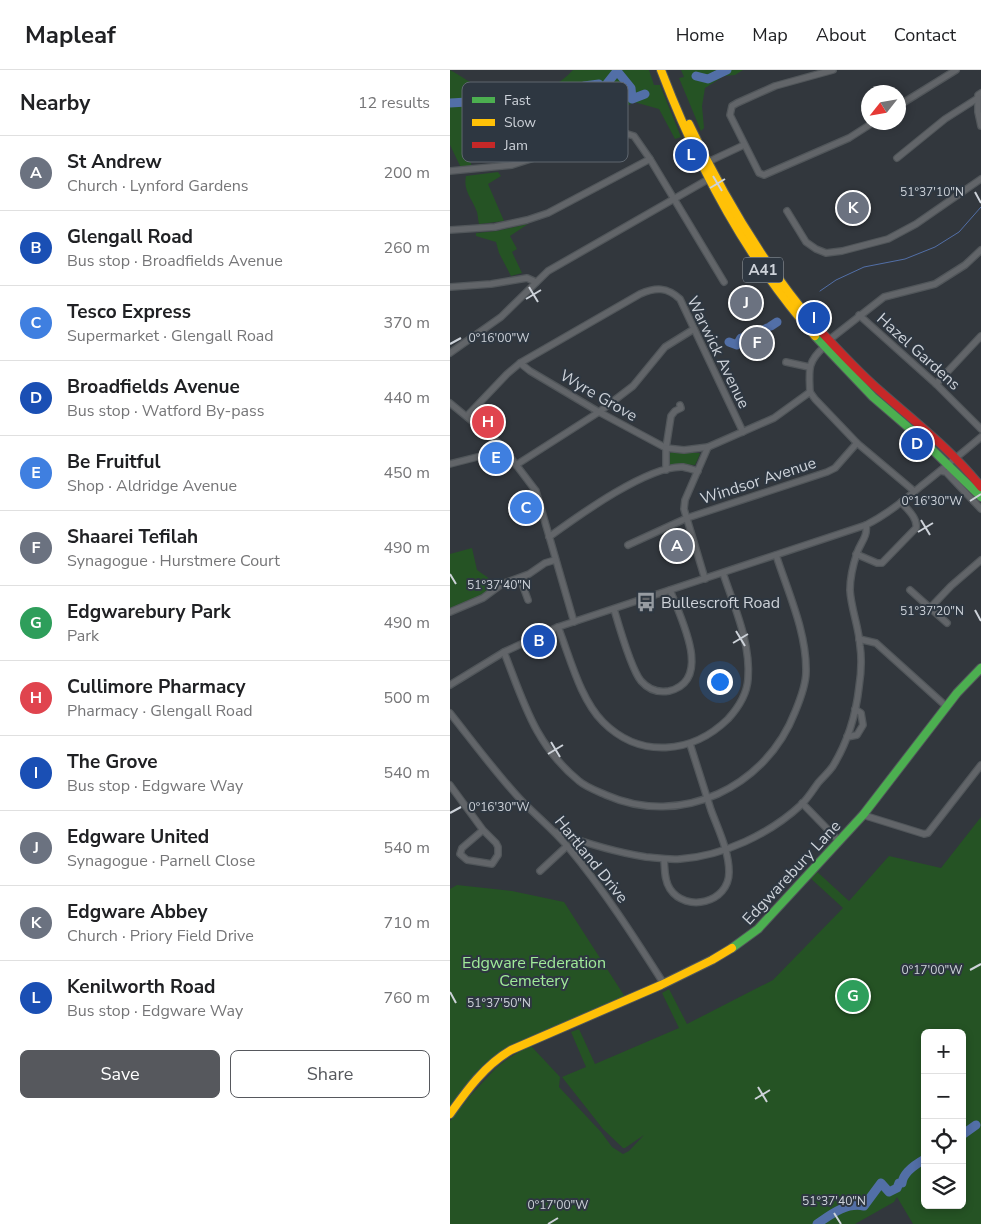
<!DOCTYPE html>
<html lang="en">
<head>
<meta charset="utf-8">
<style>
  body { margin:0; font-family:"Nunito Sans",sans-serif; background:#f6f6f6; color:#202124 }
  .controls { position:absolute; right:15px; bottom:15px; display:grid; overflow:hidden; border-radius:8px; box-shadow:0 2px 8px #0003 }
  .controls button { width:45px; height:45px; display:grid; place-items:center; padding:0; border:0; border-bottom:1px solid #e0e0e0; background:#fff; color:#202124; font:25px sans-serif }
  .compass { position:absolute; left:411px; top:15px; width:45px; height:45px; border-radius:50%; background:#fff; box-shadow:0 2px 8px #0003; rotate:239deg }
  .you { position:absolute; left:269px; top:611px; width:18px; height:18px; margin:-12px; border:4px solid #fff; border-radius:50%; background:#1a73e8; box-shadow:0 0 0 8px #1a73e833 }
  .badge { display:grid; place-items:center; width:32px; height:32px; border-radius:50%; background:#56585d; color:#fff; font-size:16px; font-weight:700 }
  .pin { position:absolute; translate:-50% -50%; border:2px solid #fff; box-shadow:0 1px 5px #0006 }
  .list { margin:0; padding:0; list-style:none }
  h2 { display:flex; justify-content:space-between; align-items:center; height:65px; margin:0; padding:0 20px; font-size:21px }
  h2 small { font-size:16px; font-weight:400; color:#757577 }
  .list li { display:grid; grid-template-columns:32px 1fr auto; gap:15px; align-items:center; box-sizing:border-box; height:75px; padding:0 20px; border-top:1px solid #e0e0e0 }
  .list b { display:block; font-size:19px; white-space:nowrap }
  .list p { margin:0; font-size:16px; white-space:nowrap; color:#757577 }
  .list em { font-size:16px; font-style:normal; color:#757577 }
  .actions { display:flex; gap:10px; padding:15px 20px }
  .actions a { flex:1; padding:11px 0; border:1px solid #56585d; border-radius:8px; text-align:center; font-size:18px; color:#56585d }
  .actions .main { background:#56585d; color:#fff }
  .icon { flex:none; width:28px; height:28px; fill:none; stroke:currentColor; stroke-width:2; stroke-linecap:round; stroke-linejoin:round }
  .map { position:relative; flex:none; width:531px; height:1154px; overflow:hidden }
  header { display:flex; align-items:center; gap:30px; box-sizing:border-box; height:70px; padding:0 25px; background:#fff; border-bottom:1px solid #e0e0e0 }
  header strong { font-size:24px }
  nav { display:flex; gap:28px; margin-inline-start:auto; font-size:18px }
  main { display:flex }
  aside { flex:1; background:#fff }
  .map>svg:first-child { display:block }
  .green { fill:#255324; fill-rule:evenodd }
  .lines { fill:none; stroke-linecap:round; stroke-linejoin:round }
  .stream { stroke:#526fa7; stroke-width:1 }
  .river { stroke:#526fa7; stroke-width:9 }
  .street-casing { stroke:#51565a; stroke-width:8 }
  .fast-casing { stroke:#51565a; stroke-width:10 }
  .slow-casing { stroke:#51565a; stroke-width:10 }
  .jam-casing { stroke:#51565a; stroke-width:10 }
  .street { stroke:#626569; stroke-width:5.5 }
  .fast { stroke:#4caf50; stroke-width:8 }
  .slow { stroke:#ffc107; stroke-width:8 }
  .jam { stroke:#c62828; stroke-width:8 }
  .ticks { fill:none; stroke:#cdd2d9; stroke-width:2 }
  .labels { text-anchor:middle; stroke-width:4; stroke-linejoin:round; paint-order:stroke }
  .shield { fill:#2e3741; stroke:#9da4ab; stroke-width:1 }
  .shield-label { font-size:15px; font-weight:bold; fill:#cdd2d9 }
  .street-label { font-size:16px; fill:#cdd2d9; stroke:#2e3741 }
  .poi-label { font-size:16px; fill:#cdd2d9; stroke:#2e3741; text-anchor:start }
  .park-label { font-size:16px; fill:#a0ea99; stroke:#2e3741 }
  .key { fill:#2e3741; stroke:#5e666f; stroke-width:1 }
  .key-label { font-size:14px; fill:#cdd2d9 }
  .ticks-label { font-size:12px; text-anchor:middle; fill:#cdd2d9; stroke:#2e3741; stroke-width:4; stroke-linejoin:round; paint-order:stroke }
</style>
</head>
<body>
<header>
<strong>Mapleaf</strong>
<nav><a>Home</a><a>Map</a><a>About</a><a>Contact</a></nav>
</header>
<main>
<aside>
<h2>Nearby<small>12 results</small></h2>
<ul class="list">
<li><span class="badge" style="background:#6b7280">A</span><div><b>St Andrew</b><p>Church · Lynford Gardens</p></div><em>200 m</em></li>
<li><span class="badge" style="background:#1a4fb4">B</span><div><b>Glengall Road</b><p>Bus stop · Broadfields Avenue</p></div><em>260 m</em></li>
<li><span class="badge" style="background:#3f7fe0">C</span><div><b>Tesco Express</b><p>Supermarket · Glengall Road</p></div><em>370 m</em></li>
<li><span class="badge" style="background:#1a4fb4">D</span><div><b>Broadfields Avenue</b><p>Bus stop · Watford By-pass</p></div><em>440 m</em></li>
<li><span class="badge" style="background:#3f7fe0">E</span><div><b>Be Fruitful</b><p>Shop · Aldridge Avenue</p></div><em>450 m</em></li>
<li><span class="badge" style="background:#6b7280">F</span><div><b>Shaarei Tefilah</b><p>Synagogue · Hurstmere Court</p></div><em>490 m</em></li>
<li><span class="badge" style="background:#2e9e5b">G</span><div><b>Edgwarebury Park</b><p>Park</p></div><em>490 m</em></li>
<li><span class="badge" style="background:#e0444e">H</span><div><b>Cullimore Pharmacy</b><p>Pharmacy · Glengall Road</p></div><em>500 m</em></li>
<li><span class="badge" style="background:#1a4fb4">I</span><div><b>The Grove</b><p>Bus stop · Edgware Way</p></div><em>540 m</em></li>
<li><span class="badge" style="background:#6b7280">J</span><div><b>Edgware United</b><p>Synagogue · Parnell Close</p></div><em>540 m</em></li>
<li><span class="badge" style="background:#6b7280">K</span><div><b>Edgware Abbey</b><p>Church · Priory Field Drive</p></div><em>710 m</em></li>
<li><span class="badge" style="background:#1a4fb4">L</span><div><b>Kenilworth Road</b><p>Bus stop · Edgware Way</p></div><em>760 m</em></li>
</ul>
<div class="actions"><a class="main">Save</a><a>Share</a></div>
</aside>
<div class="map">
<svg width="531" height="1154" viewBox="0 0 531 1154">
  <rect width="100%" height="100%" fill="#32373d"/>
  <g class="green">
    <path d="M0 0C11 6 22 14 34 19 64 30 102 24 123 0H199L204 15H210L231 67 225 69 209 39 184 32 175 37V63L165 62 157 36 152 35 90 58 61 65 28 64 17 71 22 99 12 100 0 75Z"/>
    <polygon points="231,0 293,0 285,5 274,6 255,18 252,36 254,58 251,61 229,8 234,7"/>
    <path d="M48 102 51 106 38 114 54 151 29 154C28 150 28 146 27 142 22 128 13 121 16 106Z"/>
    <polygon points="78,154 60,166 67,179 62,182 72,203 61,206 49,183 46,172 26,166 26,163 47,161"/>
    <polygon points="222,382 249,383 250,384 245,395 232,394 221,396 219,395 219,384"/>
    <polygon points="22,478 27,500 40,509 45,515 32,526 0,539 0,484"/>
    <path d="M531 747V1154H463L447 1127 444 1132 405 1154H0V1051L19 1027 46 998 56 990 78 976 82 977 110 1007 109 1017 151 1062 162 1077 173 1084 179 1081 194 1065 175 1078H173L153 1059 112 1007 136 997 121 962 129 959 145 994 229 958 212 923 219 919 237 954 323 910 393 838 357 805 363 798 399 831 439 786 491 798ZM475 963H512V1135H475Z"/>
    <polygon points="7,815 62,821 114,832 177,930 52,986 0,1044 0,819"/>
  </g>
  <g class="lines">
    <polyline class="stream" points="370,221 386,210 414,197 455,189 485,177 509,162 531,137"/>
    <g class="river">
      <polyline points="246,6 258,9 277,0"/>
      <polyline points="115,28 125,25 134,16 149,14 148,19 151,21 167,1 181,18 182,29 195,24"/>
      <polyline points="0,33 52,30"/>
      <polyline points="321,256 327,252"/>
      <polyline points="279,272 287,275 291,268 303,267 317,258"/>
      <polyline points="512,1065 526,1055"/>
      <path d="M367 1154C380 1145 396 1132 414 1136L431 1113 439 1122 447 1118 449 1113H452C453 1103 466 1094 475 1089"/>
    </g>
    <defs>
      <g id="street">
        <polyline points="383,0 325,16 287,33 282,36 280,45 309,103 314,105 399,68 424,52"/>
        <polyline points="531,23 528,25 528,42 531,56"/>
        <polyline points="448,36 506,0"/>
        <polyline points="447,88 495,49 528,28"/>
        <polyline points="258,94 262,90 294,75"/>
        <polyline points="0,101 62,95 168,61 184,66 200,89 274,212"/>
        <polyline points="337,141 356,172 366,179 376,183 392,181 438,169 466,154 531,109"/>
        <polyline points="0,160 45,157 77,150 98,143 200,89"/>
        <polyline points="0,217 41,214 77,208 86,212"/>
        <polyline points="409,245 486,314 531,359"/>
        <polyline points="379,270 434,227 485,214 515,195 531,180"/>
        <polyline points="0,283 51,247 98,201 257,110"/>
        <polyline points="336,292 359,297"/>
        <polyline points="70,293 80,301 149,342 216,378 221,346 225,341 231,338 230,335"/>
        <polyline points="486,314 531,266"/>
        <polyline points="360,322 365,329 407,373 464,421"/>
        <path d="M360 322C359 300 357 292 374 277"/>
        <polyline points="0,333 51,375 86,421 124,552"/>
        <path d="M17 346 57 304 70 293 190 224C206 217 217 217 230 229L293 362"/>
        <polyline points="0,394 35,385 51,375"/>
        <polyline points="66,395 149,342 183,316 215,277 244,259"/>
        <polyline points="216,400 216,378 234,380 258,377"/>
        <polyline points="491,401 496,402 531,439"/>
        <path d="M99 467C128 446 198 395 233 397 238 398 244 400 248 401"/>
        <polyline points="178,475 237,448 377,402 385,398 407,373"/>
        <path d="M406 484 427 493H432L466 458C468 448 457 439 451 432"/>
        <polyline points="70,508 78,530"/>
        <polyline points="255,509 234,439 235,430 258,377 324,348 360,322"/>
        <polyline points="460,520 497,553"/>
        <polyline points="480,538 501,516 531,490"/>
        <path d="M164 539C169 556 181 599 191 611 198 619 208 623 219 621 264 610 230 547 220 520"/>
        <polyline points="0,542 33,528 52,514 79,504 95,493 105,490"/>
        <path d="M108 557C120 587 130 629 153 652 190 689 242 684 278 649 288 638 297 624 298 609 301 573 284 536 273 503"/>
        <polyline points="409,569 426,573 497,637"/>
        <path d="M54 582C74 633 85 675 129 711 136 717 147 721 156 725 231 758 316 717 345 642 350 630 356 615 356 602 357 563 338 522 326 485"/>
        <path d="M0 615 54 582 108 557 416 455C436 445 453 431 470 417 491 400 511 384 531 367"/>
        <path d="M0 643C23 672 45 702 70 729 85 745 103 759 118 777 154 820 184 867 214 914"/>
        <polyline points="397,667 407,665 413,655 411,643 405,639"/>
        <polyline points="0,715 33,760 46,773 48,777 48,785 42,794 17,790 10,784 12,778 33,760"/>
        <polyline points="352,733 389,771"/>
        <polyline points="413,745 474,764 478,763 531,695"/>
        <path d="M105 762C135 773 164 782 196 787 207 788 219 790 230 789 273 786 320 764 352 734 358 728 363 720 368 713 373 707 379 702 383 696 397 673 406 644 409 617 411 604 412 589 410 576 409 557 401 539 400 520 400 508 403 495 407 483 410 473 418 467 416 455"/>
        <path d="M214 789C215 799 214 810 220 819 236 843 279 833 279 802 279 781 268 759 261 740 254 718 247 696 240 674"/>
        <polyline points="90,801 117,776"/>
      </g>
      <g id="fast">
        <polyline points="365,266 423,327 466,364 531,427"/>
        <polyline points="282,878 308,859 413,745 507,623 531,598"/>
      </g>
      <g id="slow">
        <path d="M211 0C248 97 296 188 365 266"/>
        <path d="M239 54C273 126 313 194 365 255"/>
        <path d="M0 1044C17 1020 35 995 61 980L211 915 262 890 282 878"/>
      </g>
      <path id="jam" d="M365 255C386 278 407 301 430 321 465 352 502 380 531 417"/>
    </defs>
    <use href="#street" class="street-casing"/>
    <use href="#fast" class="fast-casing"/>
    <use href="#slow" class="slow-casing"/>
    <use href="#jam" class="jam-casing"/>
    <use href="#street" class="street"/>
    <use href="#fast" class="fast"/>
    <use href="#slow" class="slow"/>
    <use href="#jam" class="jam"/>
  </g>
  <path class="ticks" d="M263 106 272 121M260 118 275 109M525 122 531 133M79 217 88 232M76 229 91 220M0 274 11 268M520 431 531 424M471 450 480 465M468 462 483 453M0 504 6 514M525 540 531 551M286 561 295 576M283 573 298 564M101 672 110 687M98 684 113 675M0 743 11 737M520 900 531 894M0 922 6 933M308 1017 317 1032M305 1029 320 1020M384 1143 391 1154M98 1154 108 1148"/>
  <defs>
    <symbol id="bus-bare" viewBox="-9 -9 18 18"><path d="M-5-6H5V4H4V6H2V4H-2V6H-4V4H-5ZM-3.5-4V0h7V-4ZM-3.5 1.2v1.5H-2V1.2ZM2 1.2v1.5H3.5V1.2Z" fill="#979ca2" stroke="#2e3741" stroke-width="2.5" paint-order="stroke"/></symbol>
  </defs>
  <g fill-rule="evenodd">
    <use href="#bus-bare" x="182" y="518" width="28" height="28"/>
  </g>
  <g class="labels">
    <rect class="shield" x="293" y="187.5" width="40" height="25" rx="4"/>
    <g class="shield-label">
      <text x="313" y="205">A41</text>
    </g>
    <g class="street-label">
      <text transform="translate(469 281) rotate(42)" y="6">Hazel Gardens</text>
      <text transform="translate(269 282) rotate(64)" y="6">Warwick Avenue</text>
      <text transform="translate(149 325) rotate(30)" y="6">Wyre Grove</text>
      <text transform="translate(308 410) rotate(-18)" y="6">Windsor Avenue</text>
      <text transform="translate(142 789) rotate(51)" y="6">Hartland Drive</text>
      <text transform="translate(341 802) rotate(-47)" y="6">Edgwarebury Lane</text>
    </g>
    <g class="poi-label">
      <text x="211" y="538">Bullescroft Road</text>
    </g>
    <g class="park-label">
      <text x="84" y="898">Edgware Federation<tspan x="84" dy="18">Cemetery</tspan></text>
    </g>
  </g>
  <rect x="12" y="12" width="166" height="80" rx="8" class="key"/>
  <rect x="22" y="27" width="23" height="6" fill="#4caf50"/>
  <rect x="22" y="49" width="23" height="7" fill="#ffc107"/>
  <rect x="22" y="72" width="23" height="6" fill="#c62828"/>
  <g class="key-label">
    <text x="54" y="35">Fast</text>
    <text x="54" y="57">Slow</text>
    <text x="54" y="80">Jam</text>
  </g>
  <g class="ticks-label">
    <text x="482" y="126">51°37'10"N</text>
    <text x="49" y="272">0°16'00"W</text>
    <text x="482" y="435">0°16'30"W</text>
    <text x="49" y="519">51°37'40"N</text>
    <text x="482" y="545">51°37'20"N</text>
    <text x="49" y="741">0°16'30"W</text>
    <text x="482" y="904">0°17'00"W</text>
    <text x="49" y="937">51°37'50"N</text>
    <text x="384" y="1135">51°37'40"N</text>
    <text x="108" y="1139">0°17'00"W</text>
  </g>
</svg>
<div class="controls">
<button>+</button>
<button>−</button>
<button><svg class="icon" aria-label="locate" viewBox="0 0 24 24"><circle cx="12" cy="12" r="6"/><path d="M12 2v4M12 18v4M2 12h4M18 12h4"/></svg></button>
<button><svg class="icon" aria-label="layers" viewBox="0 0 24 24"><path d="M12 4l9 5-9 5-9-5zM3 14l9 5 9-5"/></svg></button>
</div>
<svg class="compass" viewBox="-18 -18 36 36"><path d="M0-13l5 13h-10z" fill="#e53935"/><path d="M0 13l5-13h-10z" fill="#757577"/></svg>
<div class="you"></div>
<div class="pin badge" style="left:227px;top:476px;background:#6b7280">A</div>
<div class="pin badge" style="left:89px;top:571px;background:#1a4fb4">B</div>
<div class="pin badge" style="left:76px;top:438px;background:#3f7fe0">C</div>
<div class="pin badge" style="left:467px;top:374px;background:#1a4fb4">D</div>
<div class="pin badge" style="left:46px;top:388px;background:#3f7fe0">E</div>
<div class="pin badge" style="left:307px;top:273px;background:#6b7280">F</div>
<div class="pin badge" style="left:403px;top:926px;background:#2e9e5b">G</div>
<div class="pin badge" style="left:38px;top:352px;background:#e0444e">H</div>
<div class="pin badge" style="left:364px;top:248px;background:#1a4fb4">I</div>
<div class="pin badge" style="left:296px;top:233px;background:#6b7280">J</div>
<div class="pin badge" style="left:403px;top:138px;background:#6b7280">K</div>
<div class="pin badge" style="left:241px;top:85px;background:#1a4fb4">L</div>
</div>
</main>
</body>
</html>
